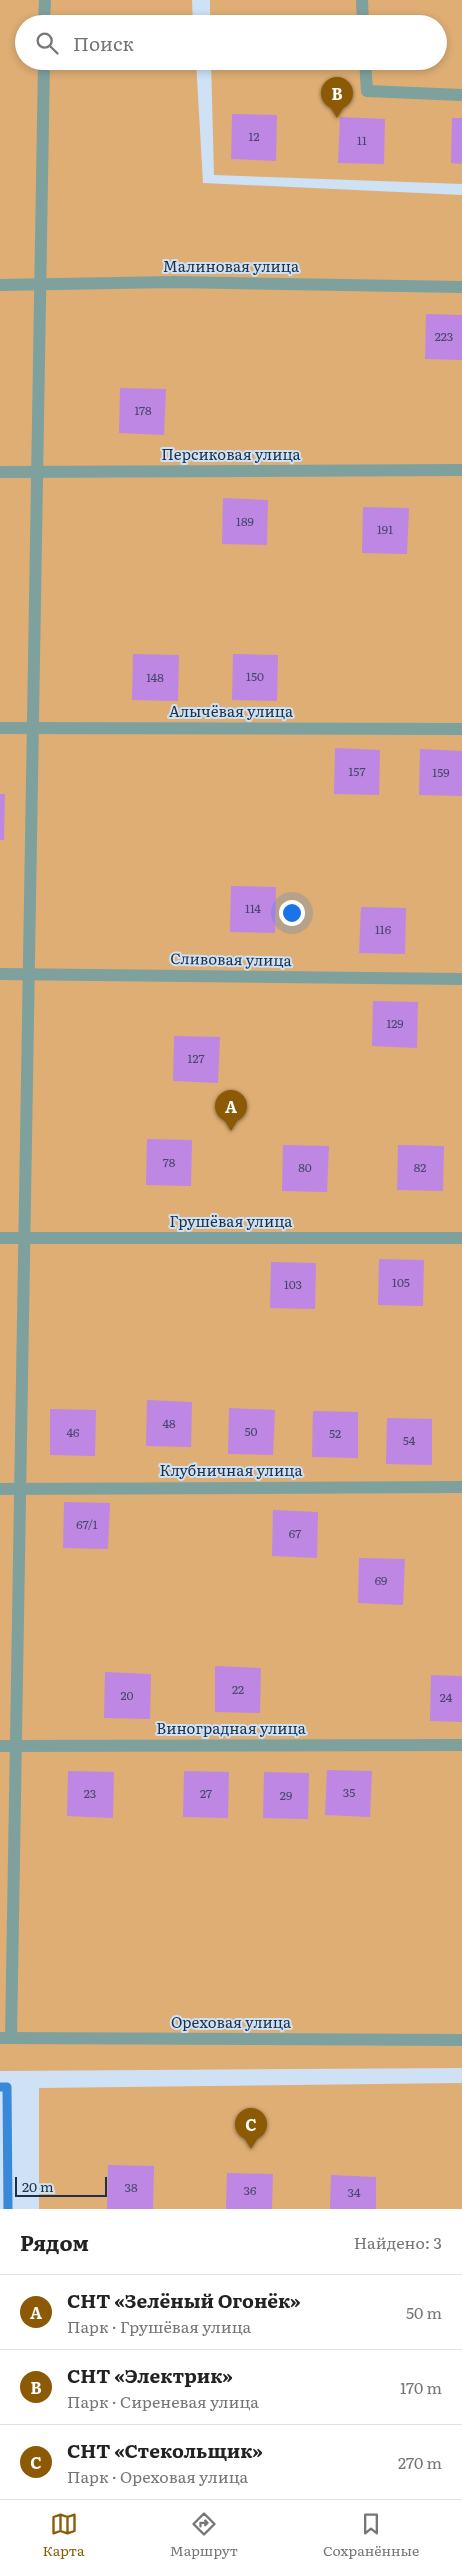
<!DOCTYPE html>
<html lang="ru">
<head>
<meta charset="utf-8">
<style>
  body { margin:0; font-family:Literata,serif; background:#f6f6f6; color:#222 }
  .scale { position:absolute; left:15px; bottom:12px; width:92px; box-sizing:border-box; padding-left:5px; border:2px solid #1f3144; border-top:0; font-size:14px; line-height:18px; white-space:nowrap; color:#1f3144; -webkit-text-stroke:4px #cee1f5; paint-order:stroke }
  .you { position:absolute; left:291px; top:912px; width:18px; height:18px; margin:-12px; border:4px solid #fff; border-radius:50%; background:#1a73e8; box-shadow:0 0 0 8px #1a73e833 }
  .badge { display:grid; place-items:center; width:32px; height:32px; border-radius:50%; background:#8c5905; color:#fff; font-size:16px; font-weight:700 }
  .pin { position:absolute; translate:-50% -41px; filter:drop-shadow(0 1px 2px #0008) }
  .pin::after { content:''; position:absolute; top:26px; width:18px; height:15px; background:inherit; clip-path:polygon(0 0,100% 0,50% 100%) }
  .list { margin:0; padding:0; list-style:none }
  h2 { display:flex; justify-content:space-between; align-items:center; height:65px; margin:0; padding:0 20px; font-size:21px }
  h2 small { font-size:16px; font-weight:400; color:#767676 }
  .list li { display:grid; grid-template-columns:32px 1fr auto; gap:15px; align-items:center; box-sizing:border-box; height:75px; padding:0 20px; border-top:1px solid #e0e0e0 }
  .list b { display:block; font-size:19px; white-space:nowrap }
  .list p { margin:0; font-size:16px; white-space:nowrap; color:#767676 }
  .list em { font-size:16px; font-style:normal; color:#767676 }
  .icon { flex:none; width:28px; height:28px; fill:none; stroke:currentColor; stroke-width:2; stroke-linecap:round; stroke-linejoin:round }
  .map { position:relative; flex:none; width:462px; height:2209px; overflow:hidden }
  .search { position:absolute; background:#fff; box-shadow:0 2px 8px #0003; left:15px; right:15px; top:15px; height:55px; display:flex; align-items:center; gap:12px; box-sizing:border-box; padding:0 18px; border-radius:28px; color:#767676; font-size:19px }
  .sheet { height:290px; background:#fff }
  nav { display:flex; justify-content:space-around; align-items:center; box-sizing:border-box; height:70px; border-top:1px solid #e0e0e0; background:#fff; font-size:14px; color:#767676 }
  nav a { display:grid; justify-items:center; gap:2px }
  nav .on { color:#8c5905 }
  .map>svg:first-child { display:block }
  .green { fill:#deae74 }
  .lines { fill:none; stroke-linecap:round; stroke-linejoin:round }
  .stream { stroke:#3889d8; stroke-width:9 }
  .building { fill:#be87e4 }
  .minor { stroke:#7fa19e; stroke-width:12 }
  .labels { text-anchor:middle; stroke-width:4; stroke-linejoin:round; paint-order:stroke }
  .number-label { font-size:12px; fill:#47466c }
  .street-label { font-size:15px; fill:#1f3144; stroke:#cee1f5 }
</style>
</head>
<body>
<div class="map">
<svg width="462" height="2209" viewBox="0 0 462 2209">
  <rect width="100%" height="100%" fill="#cee1f5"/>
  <g class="green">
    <polygon points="0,0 192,0 193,24 24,24 24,61 196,61 203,183 462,195 462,2068 0,2071"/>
    <polygon points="210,0 462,0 462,184 214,175 211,61 438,61 438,24 210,24"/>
    <polygon points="462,2083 462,2209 39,2209 39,2088"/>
  </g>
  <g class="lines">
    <polyline class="stream" points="0,2087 7,2087 8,2209"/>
  </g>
  <g class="building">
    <polygon points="215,18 260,19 260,24 215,24"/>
    <polygon points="280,21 325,22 325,24 280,24"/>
    <polygon points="214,61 259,61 259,65 214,64"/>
    <polygon points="279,61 324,61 324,67 279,66"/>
    <polygon points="232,114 277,115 276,161 231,159"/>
    <polygon points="340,117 385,119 384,164 338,163"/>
    <polygon points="452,118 462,118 462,164 451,163"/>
    <polygon points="426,314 462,315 462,360 425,359"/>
    <polygon points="120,388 166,389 164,435 119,433"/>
    <polygon points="223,498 268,500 267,545 222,544"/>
    <polygon points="363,507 409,508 407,554 362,553"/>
    <polygon points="133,654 179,655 178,701 132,700"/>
    <polygon points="233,654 278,655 277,701 232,700"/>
    <polygon points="335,748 380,750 379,795 334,794"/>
    <polygon points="420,749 462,751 462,796 419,795"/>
    <polygon points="0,794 5,794 4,840 0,840"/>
    <polygon points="231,886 276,887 275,933 230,932"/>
    <polygon points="361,907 406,908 405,954 359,953"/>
    <polygon points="373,1001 418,1002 417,1048 372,1046"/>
    <polygon points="174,1036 220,1037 218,1083 173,1081"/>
    <polygon points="147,1139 192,1140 191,1186 146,1185"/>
    <polygon points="283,1145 329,1146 327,1192 282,1191"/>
    <polygon points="398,1145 444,1146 443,1191 397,1190"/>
    <polygon points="379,1259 424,1260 423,1306 378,1305"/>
    <polygon points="271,1262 316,1263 315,1309 270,1308"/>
    <polygon points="147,1400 192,1402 191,1447 146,1446"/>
    <polygon points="229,1408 275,1410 273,1455 228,1454"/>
    <polygon points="50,1409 96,1410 95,1456 50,1455"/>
    <polygon points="313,1411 358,1412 358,1458 312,1457"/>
    <polygon points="387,1418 432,1419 432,1465 386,1464"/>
    <polygon points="64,1502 110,1503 108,1549 63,1548"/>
    <polygon points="273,1510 318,1512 317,1558 272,1556"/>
    <polygon points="359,1558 405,1559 403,1605 358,1603"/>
    <polygon points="215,1666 261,1668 260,1713 215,1712"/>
    <polygon points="105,1672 151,1674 150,1719 104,1718"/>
    <polygon points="431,1675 462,1676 462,1722 430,1721"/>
    <polygon points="327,1770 372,1771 370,1817 325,1815"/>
    <polygon points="68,1771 114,1772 113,1818 67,1816"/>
    <polygon points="184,1771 229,1772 228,1818 183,1817"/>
    <polygon points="264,1772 309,1773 308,1819 263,1818"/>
    <polygon points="108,2165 154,2166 153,2209 107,2209"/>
    <polygon points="227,2173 273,2174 272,2209 226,2209"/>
    <polygon points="331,2175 376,2177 376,2209 330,2209"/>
  </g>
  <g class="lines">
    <g class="minor">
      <polyline points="362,0 363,24"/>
      <polyline points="44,24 45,0"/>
      <polyline points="365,61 367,91 462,95"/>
      <polyline points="0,285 174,282 462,287"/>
      <polyline points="0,472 462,470"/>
      <polyline points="0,728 462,729"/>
      <polyline points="0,974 462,979"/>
      <polyline points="0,1238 462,1238"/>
      <polyline points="0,1489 462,1487"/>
      <polyline points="0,1746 462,1745"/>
      <polyline points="0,2038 462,2040"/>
      <polyline points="11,2038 44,61"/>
    </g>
  </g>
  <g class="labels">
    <g class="number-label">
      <text x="254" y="141">12</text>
      <text x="362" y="145">11</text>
      <text x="444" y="341">223</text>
      <text x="143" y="415">178</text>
      <text x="245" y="526">189</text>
      <text x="385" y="534">191</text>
      <text x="255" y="681">150</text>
      <text x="155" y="682">148</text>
      <text x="357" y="776">157</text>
      <text x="441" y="777">159</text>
      <text x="253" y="913">114</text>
      <text x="383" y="934">116</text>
      <text x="395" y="1028">129</text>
      <text x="196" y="1063">127</text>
      <text x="169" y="1167">78</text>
      <text x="305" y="1172">80</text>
      <text x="420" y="1172">82</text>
      <text x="401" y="1287">105</text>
      <text x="293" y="1289">103</text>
      <text x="169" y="1428">48</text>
      <text x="251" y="1436">50</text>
      <text x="73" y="1437">46</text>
      <text x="335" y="1438">52</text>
      <text x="409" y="1445">54</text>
      <text x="87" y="1529">67/1</text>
      <text x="295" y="1538">67</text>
      <text x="381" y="1585">69</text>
      <text x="238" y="1694">22</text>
      <text x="127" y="1700">20</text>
      <text x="446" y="1702">24</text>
      <text x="349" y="1797">35</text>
      <text x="90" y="1798">23</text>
      <text x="206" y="1798">27</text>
      <text x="286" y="1800">29</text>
      <text x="131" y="2192">38</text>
      <text x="250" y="2195">36</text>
      <text x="354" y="2197">34</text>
    </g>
    <g class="street-label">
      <text x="231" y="272">Малиновая улица</text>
      <text x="231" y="460">Персиковая улица</text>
      <text x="231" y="717">Алычёвая улица</text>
      <text transform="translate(231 960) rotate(1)" y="5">Сливовая улица</text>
      <text x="231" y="1227">Грушёвая улица</text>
      <text x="231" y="1476">Клубничная улица</text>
      <text x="231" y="1734">Виноградная улица</text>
      <text x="231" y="2028">Ореховая улица</text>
    </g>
  </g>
</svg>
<div class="scale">20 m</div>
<div class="you"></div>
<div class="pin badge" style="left:231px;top:1131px">A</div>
<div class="pin badge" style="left:337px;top:118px">B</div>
<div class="pin badge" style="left:251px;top:2149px">C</div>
<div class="search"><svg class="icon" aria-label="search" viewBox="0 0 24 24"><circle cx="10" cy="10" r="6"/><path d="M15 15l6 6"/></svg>Поиск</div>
</div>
<section class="sheet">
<h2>Рядом<small>Найдено: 3</small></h2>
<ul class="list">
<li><span class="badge">A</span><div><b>СНТ «Зелёный Огонёк»</b><p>Парк · Грушёвая улица</p></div><em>50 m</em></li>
<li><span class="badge">B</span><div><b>СНТ «Электрик»</b><p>Парк · Сиреневая улица</p></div><em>170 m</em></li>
<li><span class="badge">C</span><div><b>СНТ «Стекольщик»</b><p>Парк · Ореховая улица</p></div><em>270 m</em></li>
</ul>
</section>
<nav>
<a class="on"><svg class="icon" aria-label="map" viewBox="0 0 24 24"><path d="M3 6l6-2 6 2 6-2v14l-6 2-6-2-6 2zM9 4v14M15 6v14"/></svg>Карта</a>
<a><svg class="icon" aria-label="directions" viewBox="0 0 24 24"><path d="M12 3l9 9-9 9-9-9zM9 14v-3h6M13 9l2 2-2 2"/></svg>Маршрут</a>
<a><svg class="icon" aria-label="saved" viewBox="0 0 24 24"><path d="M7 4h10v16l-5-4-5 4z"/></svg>Сохранённые</a>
</nav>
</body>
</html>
